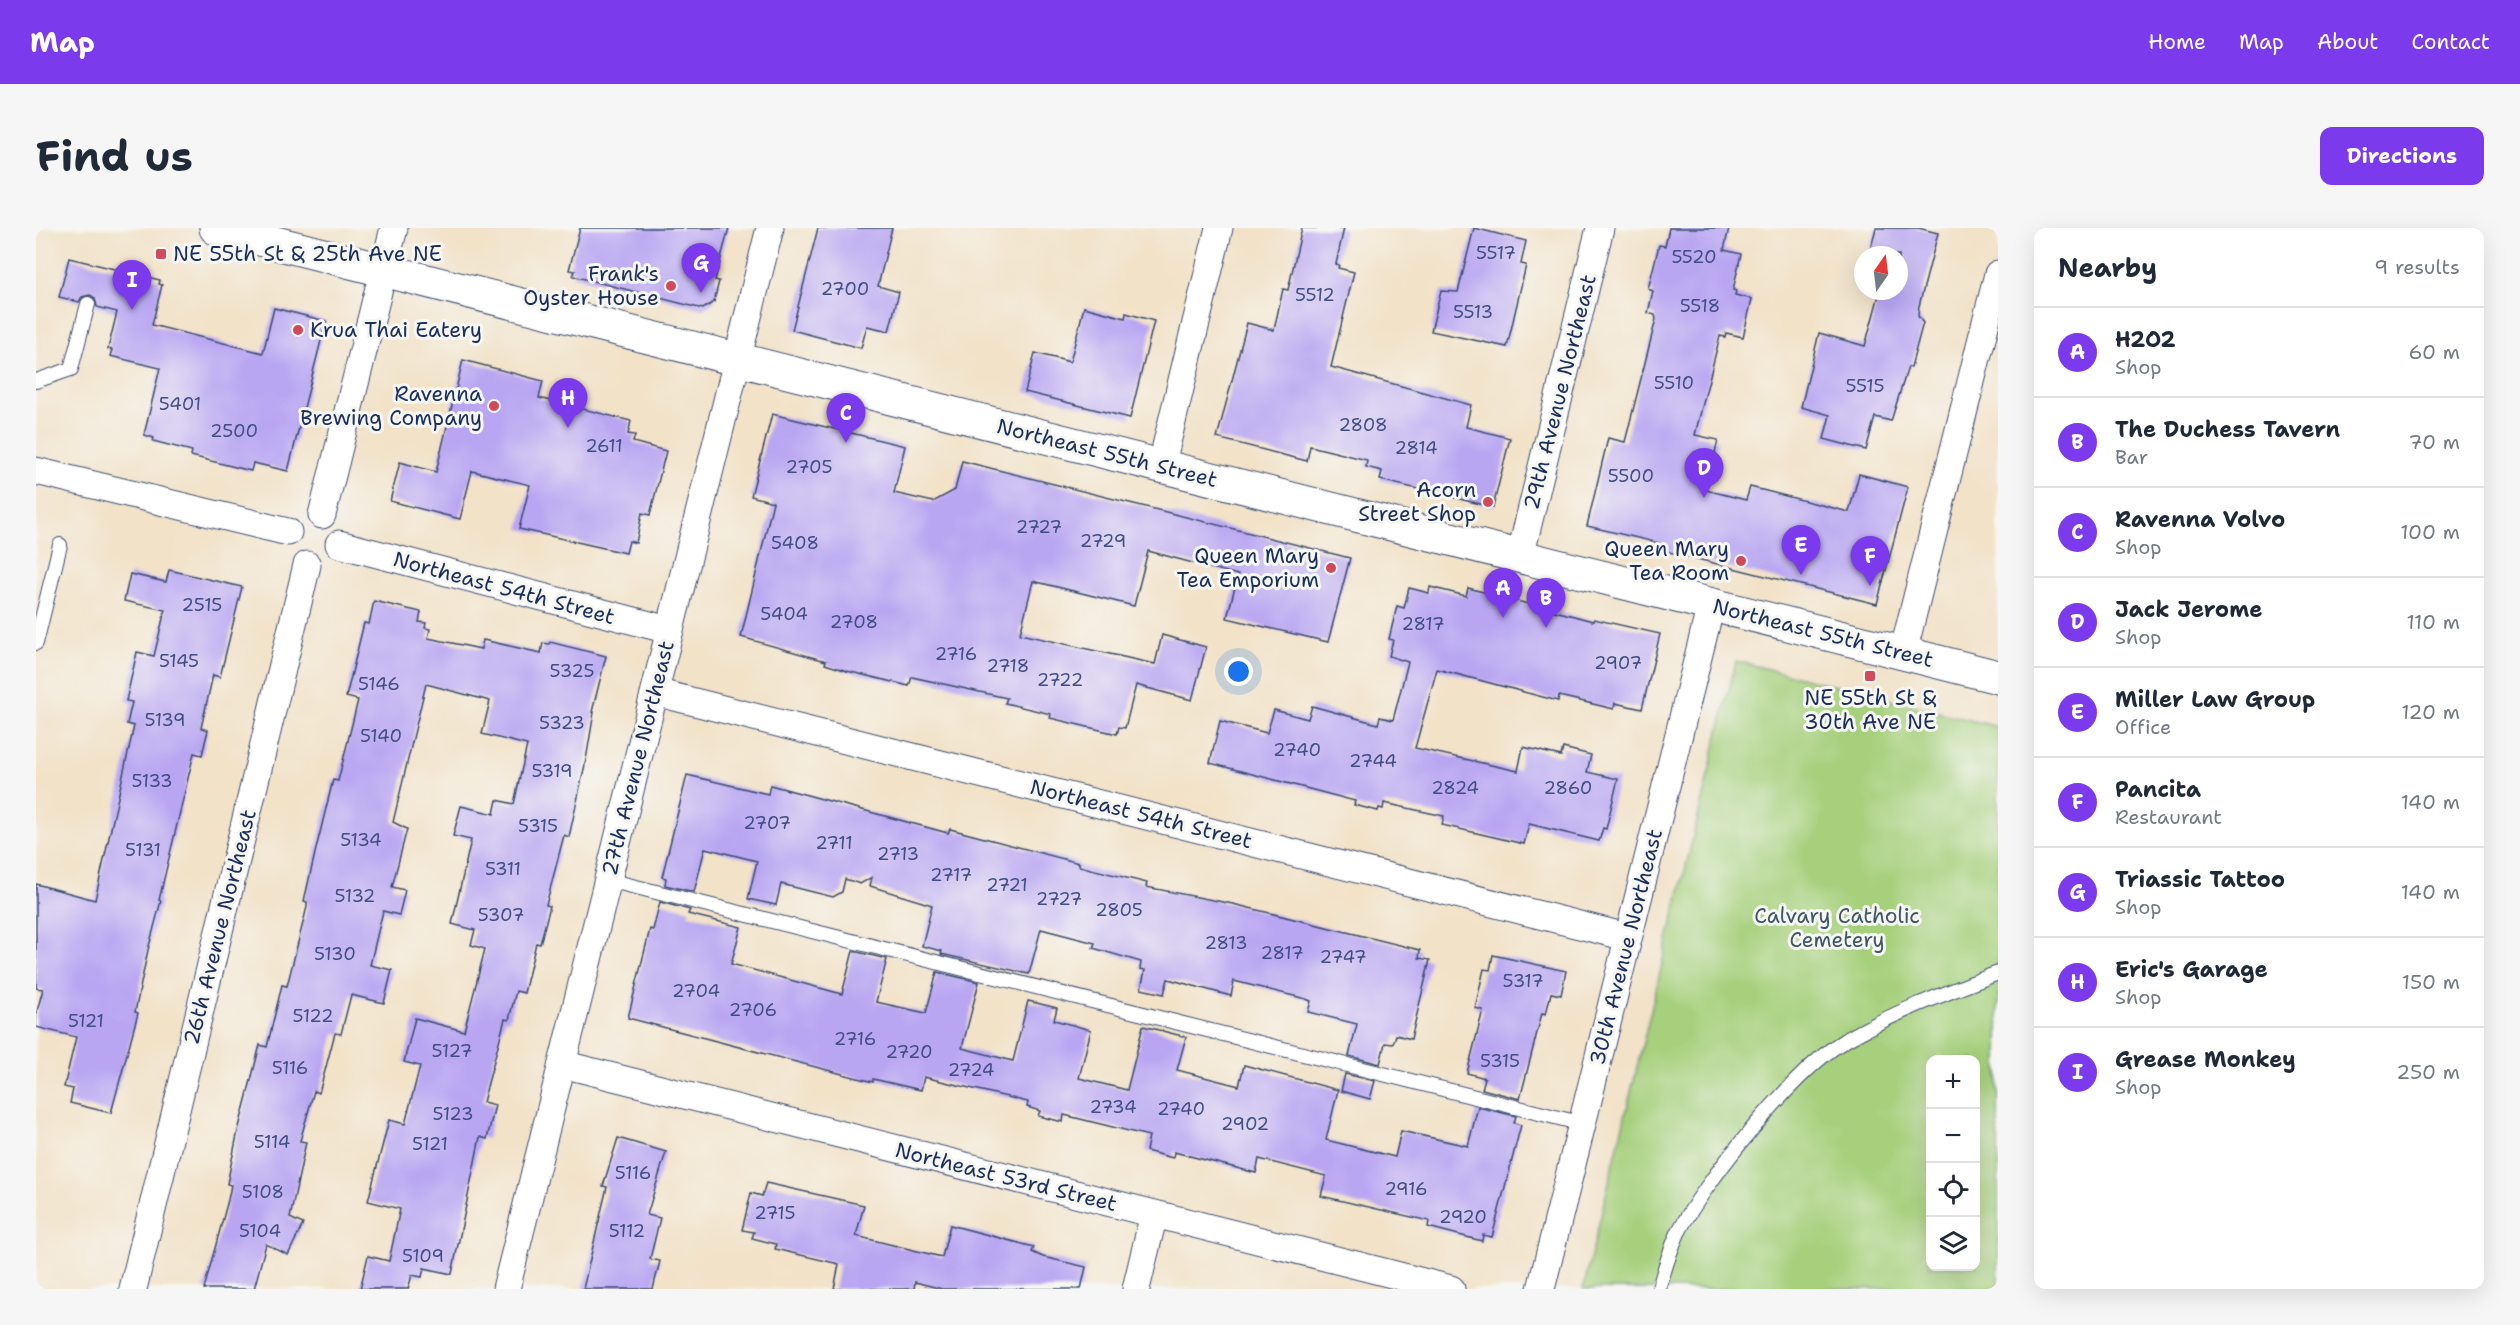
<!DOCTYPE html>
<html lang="en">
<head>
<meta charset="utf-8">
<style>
  body { margin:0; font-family:"Shantell Sans",sans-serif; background:#f6f6f7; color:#1f2937 }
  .controls { position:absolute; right:18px; bottom:18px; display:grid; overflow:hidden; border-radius:12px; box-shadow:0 6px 24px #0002 }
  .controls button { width:54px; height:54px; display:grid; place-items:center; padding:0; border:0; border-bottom:2px solid #e0e1e3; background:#fff; color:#1f2937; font:30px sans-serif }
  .compass { position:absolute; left:1818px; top:18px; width:54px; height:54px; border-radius:50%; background:#fff; box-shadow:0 6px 24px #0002; rotate:14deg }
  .you { position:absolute; left:1203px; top:444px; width:21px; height:21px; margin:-15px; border:4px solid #fff; border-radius:50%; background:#1a73e8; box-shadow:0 0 0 9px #1a73e833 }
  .badge { display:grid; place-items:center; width:39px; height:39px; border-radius:50%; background:#7c3aed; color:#fff; font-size:20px; font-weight:700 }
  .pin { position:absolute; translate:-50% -50px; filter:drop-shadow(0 2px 3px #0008) }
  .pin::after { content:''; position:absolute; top:32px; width:21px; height:18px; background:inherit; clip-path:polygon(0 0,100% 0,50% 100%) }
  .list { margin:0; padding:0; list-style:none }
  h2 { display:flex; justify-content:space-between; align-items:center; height:78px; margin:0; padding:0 24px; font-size:26px }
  h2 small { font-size:20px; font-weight:400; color:#747a83 }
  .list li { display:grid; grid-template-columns:39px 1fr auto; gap:18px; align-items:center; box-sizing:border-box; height:90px; padding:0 24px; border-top:2px solid #e0e1e3 }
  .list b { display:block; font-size:22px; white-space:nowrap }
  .list p { margin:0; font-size:20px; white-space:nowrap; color:#747a83 }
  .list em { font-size:20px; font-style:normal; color:#747a83 }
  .icon { flex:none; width:33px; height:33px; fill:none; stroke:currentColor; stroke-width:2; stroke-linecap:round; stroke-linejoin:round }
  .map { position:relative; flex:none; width:1962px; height:1061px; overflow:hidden; border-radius:12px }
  header { display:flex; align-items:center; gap:36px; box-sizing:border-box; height:84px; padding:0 30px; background:#7c3aed; color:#fff }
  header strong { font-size:28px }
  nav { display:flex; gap:33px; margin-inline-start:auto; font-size:21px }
  .intro { display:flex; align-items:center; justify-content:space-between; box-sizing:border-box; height:144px; padding:0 36px }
  h1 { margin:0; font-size:42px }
  .button { padding:15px 27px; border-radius:12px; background:#7c3aed; color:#fff; font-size:21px; font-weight:700 }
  main { display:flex; gap:36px; padding:0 36px }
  aside { flex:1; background:#fff; border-radius:12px; box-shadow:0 6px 24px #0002 }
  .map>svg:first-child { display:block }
  .green { fill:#a6d07c; stroke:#60806d; stroke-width:1.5; fill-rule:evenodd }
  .building { fill:#b8a6f2 }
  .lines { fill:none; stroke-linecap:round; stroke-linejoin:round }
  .lane-casing { stroke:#3b4a6e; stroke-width:16 }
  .street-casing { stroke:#3b4a6e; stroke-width:29 }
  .secondary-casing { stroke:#3b4a6e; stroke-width:35 }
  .lane { stroke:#fff; stroke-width:14 }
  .street { stroke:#fff; stroke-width:27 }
  .secondary { stroke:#fff; stroke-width:33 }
  .poi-dot { fill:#d1495b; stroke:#f6f6f2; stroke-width:2 }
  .labels { text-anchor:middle; stroke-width:6; stroke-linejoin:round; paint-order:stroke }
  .number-label { font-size:18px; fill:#424d83 }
  .poi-label { font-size:21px; fill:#1b2f5e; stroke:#f6f6f2; text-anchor:end }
  .street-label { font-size:21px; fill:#1b2f5e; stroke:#f6f6f2 }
  .park-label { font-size:21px; fill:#3e5766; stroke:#f6f6f2 }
</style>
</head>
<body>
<header>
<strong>Map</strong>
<nav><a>Home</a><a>Map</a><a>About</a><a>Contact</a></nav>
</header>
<div class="intro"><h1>Find us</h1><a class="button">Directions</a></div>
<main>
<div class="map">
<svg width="1962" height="1061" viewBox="0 0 1962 1061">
  <rect width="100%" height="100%" fill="#f6f6f2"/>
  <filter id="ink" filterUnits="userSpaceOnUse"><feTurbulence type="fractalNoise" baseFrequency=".0167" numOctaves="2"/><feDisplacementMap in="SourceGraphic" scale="12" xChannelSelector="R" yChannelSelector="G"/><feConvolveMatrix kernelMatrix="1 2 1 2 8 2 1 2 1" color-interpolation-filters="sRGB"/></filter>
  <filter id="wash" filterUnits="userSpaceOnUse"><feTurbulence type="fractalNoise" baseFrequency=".008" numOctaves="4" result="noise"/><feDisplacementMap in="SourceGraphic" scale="24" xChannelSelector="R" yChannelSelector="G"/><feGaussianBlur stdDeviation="1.35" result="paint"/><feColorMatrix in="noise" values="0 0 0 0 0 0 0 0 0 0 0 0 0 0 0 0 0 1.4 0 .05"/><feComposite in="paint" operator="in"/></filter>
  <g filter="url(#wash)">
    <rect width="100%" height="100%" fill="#f2e2c8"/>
    <path class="green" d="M1700 433 1962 499V1061H1547ZM1894 832H1940V1038H1894Z"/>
    <g id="blocks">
      <g class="building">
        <polygon points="544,0 693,0 679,52 683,53 678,74 667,81 537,48 539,43 533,42"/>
        <polygon points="782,0 856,0 842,58 863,64 853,103 831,98 825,120 756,102"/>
        <polygon points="1266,0 1308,0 1300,36 1303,37 1302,40 1318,44 1295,139 1435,177 1430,199 1474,210 1457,279 1344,252 1346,243 1330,239 1331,232 1274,218 1271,233 1181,210 1211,95 1238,102 1247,61 1252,62"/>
        <polygon points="1438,0 1490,13 1485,36 1490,37 1471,119 1395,103 1405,63 1422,64"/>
        <polygon points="1633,0 1693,0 1688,22 1705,26 1697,62 1700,63 1699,67 1716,71 1707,109 1690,105 1689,109 1684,108 1659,207 1682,212 1670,262 1710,272 1714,259 1813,284 1823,246 1872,259 1841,376 1621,321 1623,315 1551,298 1572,210 1589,214 1620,91 1619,87 1612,85 1617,63 1612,61 1623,17 1629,18"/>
        <polygon points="1840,0 1882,0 1902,5 1883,78 1882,88 1887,95 1875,139 1872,139 1855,193 1839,189 1830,222 1788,211 1794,187 1765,179 1783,105 1829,118 1844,63 1863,63 1863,27 1833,27"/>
        <polygon points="33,30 124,52 123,56 126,57 116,97 227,125 238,80 290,93 252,243 217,235 215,243 155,228 156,223 117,213 118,210 108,207 124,140 74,128 76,122 72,121 81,84 61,79 59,70 54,67 46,69 43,74 23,69"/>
        <polygon points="1048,79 1089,90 1090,85 1118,93 1094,190 989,164 999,125 1034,134"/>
        <polygon points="427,132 507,153 503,170 595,193 592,206 599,207 597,214 630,223 614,287 606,285 600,315 593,313 590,325 483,301 494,257 436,243 424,291 354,273 364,234 400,244"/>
        <polygon points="736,186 869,218 858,265 897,274 919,262 926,233 1314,330 1292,414 1191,390 1202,347 1112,323 1098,378 997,353 984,406 1119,436 1126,407 1170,419 1156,472 1100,457 1089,500 1083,499 1081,506 1014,490 1015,486 969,475 971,470 876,449 873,458 811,443 789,436 790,433 705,409 737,274 715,268"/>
        <polygon points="133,342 206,359 184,449 177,447 165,500 172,502 166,527 158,525 123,672 125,673 112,722 99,784 102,785 75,885 34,875 37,861 28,859 40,809 0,799 0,787 7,761 0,760 0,656 59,672 98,498 91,496 96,474 90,473 101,424 118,428 129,382 88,373 94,346 130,354"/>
        <polygon points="1394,359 1430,368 1432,360 1557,393 1558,391 1624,406 1606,481 1579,475 1578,481 1523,468 1522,473 1401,441 1379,520 1482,543 1487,519 1525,528 1527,520 1555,527 1551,544 1582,551 1570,601 1567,600 1563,613 1493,596 1488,616 1406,597 1408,588 1348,575 1347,581 1343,580 1342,583 1318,577 1319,573 1174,535 1184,493 1231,505 1238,482 1272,491 1276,478 1342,496 1344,489 1357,492 1372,434 1353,428 1357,412 1353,411 1361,378 1368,380 1373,360 1393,365"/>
        <polygon points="338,373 385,384 383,394 390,395 389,400 394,401 392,410 445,421 447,412 505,425 507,415 513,416 514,414 570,428 556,484 558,484 550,532 533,609 528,607 510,677 514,678 504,716 500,715 488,765 480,763 473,792 469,791 447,874 459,877 451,911 444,909 416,1046 388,1040 386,1049 376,1047 372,1061 324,1061 332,1028 353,1033 364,981 332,973 353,892 369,896 384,838 368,834 379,790 428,803 449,721 435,717 439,702 416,696 435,612 417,608 425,578 458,586 461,572 478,576 491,517 446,506 454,473 390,456 357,594 371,601 356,659 369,662 363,687 347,683 334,737 356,742 348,775 315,767 305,806 299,805 283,865 278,863 264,913 270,914 254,990 267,996 252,1027 230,1016 218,1061 168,1061 192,972 195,957 191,956 201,907 224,817 231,819 246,757 251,758 271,679 271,674 268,673 280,621 297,552 302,553 322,472 310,469 328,395 333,396"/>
        <polygon points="651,547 732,566 734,557 912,605 914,601 1043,635 1043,638 1111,655 1110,659 1197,676 1384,722 1383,730 1394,732 1375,811 1360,807 1357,816 1349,815 1344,836 1313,828 1321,796 1272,784 1275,773 1270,771 1198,753 1195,768 1132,751 1128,766 1105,761 1109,742 1104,741 1105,734 1057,720 1059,715 1005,701 993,746 905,726 906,723 886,718 896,677 834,658 836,649 824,656 809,651 806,664 797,669 745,656 740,677 712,671 721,633 669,620 658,664 629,657 630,650 626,649"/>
        <polygon points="624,674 654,682 652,686 705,699 695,736 806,766 817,723 851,731 840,774 890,785 901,744 943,754 926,820 977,833 992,773 1021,780 1018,792 1055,802 1043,850 1091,862 1107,798 1150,809 1141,842 1203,858 1208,837 1302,862 1290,912 1359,929 1365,903 1432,918 1442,879 1480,888 1478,895 1485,897 1456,1009 1447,1007 1446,1013 1392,999 1393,993 1285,968 1290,948 1223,931 1220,945 1138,924 1137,930 1110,923 1113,908 1028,887 1027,894 1002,888 1004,883 991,879 992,874 888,849 885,862 837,851 837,854 592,790 614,701 617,702"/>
        <polygon points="1457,727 1530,743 1525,767 1515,765 1510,786 1506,785 1484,871 1446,861 1449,850 1431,845 1447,782 1439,780 1448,741 1454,742"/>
        <polygon points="1309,846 1339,853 1334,871 1305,863"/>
        <polygon points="582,910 630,924 611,987 624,990 614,1031 624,1033 617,1061 547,1061 571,959 567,958"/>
        <polygon points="730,955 828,977 820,1008 906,1029 914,997 998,1019 996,1024 1007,1029 1050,1039 1045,1061 906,1061 879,1054 878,1061 798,1061 803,1036 739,1021 740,1016 716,1010 718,1004 706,1002 715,965 726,968"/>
      </g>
    </g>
  </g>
  <g filter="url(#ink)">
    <use href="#blocks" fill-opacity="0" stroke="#3b4a6e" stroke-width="1.5"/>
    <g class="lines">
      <defs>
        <g id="lane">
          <polyline points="0,153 35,141 52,76"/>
          <polyline points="0,415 24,317"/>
          <polyline points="572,652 1547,896"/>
          <path d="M1623 1061C1628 1042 1634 1023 1642 1005 1668 954 1759 842 1808 813 1856 785 1910 765 1962 745"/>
        </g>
        <g id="street">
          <polyline points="1125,239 1183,0"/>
          <polyline points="0,243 252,304"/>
          <polyline points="286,287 358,0"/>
          <polyline points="303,316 633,402"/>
          <polyline points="1484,329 1564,0"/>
          <polyline points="1867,425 1962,46"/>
          <polyline points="619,464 1591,709"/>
          <polyline points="526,836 1415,1061"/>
          <polyline points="97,1061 271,337"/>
          <polyline points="470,1061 734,0"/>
          <polyline points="1100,1061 1118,986"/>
          <polyline points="1505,1061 1675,377"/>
        </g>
        <polyline id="secondary" points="180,0 1962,449"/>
      </defs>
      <use href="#lane" class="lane-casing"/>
      <use href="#street" class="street-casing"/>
      <use href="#secondary" class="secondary-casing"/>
      <use href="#lane" class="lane"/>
      <use href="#street" class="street"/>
      <use href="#secondary" class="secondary"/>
    </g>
  </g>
  <g class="poi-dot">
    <rect x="119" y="20" width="12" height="12" rx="3"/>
    <circle cx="635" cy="58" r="6"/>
    <circle cx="262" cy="102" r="6"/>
    <circle cx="458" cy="178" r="6"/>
    <circle cx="1452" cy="274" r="6"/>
    <circle cx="1705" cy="333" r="6"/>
    <circle cx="1295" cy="340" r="6"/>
    <rect x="1828" y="442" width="12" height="12" rx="3"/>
  </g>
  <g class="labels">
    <g class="number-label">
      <text x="1460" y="31">5517</text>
      <text x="1658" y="35">5520</text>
      <text x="809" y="67">2700</text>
      <text x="1279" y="73">5512</text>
      <text x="1664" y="84">5518</text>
      <text x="1437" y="90">5513</text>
      <text x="1638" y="161">5510</text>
      <text x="1829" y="164">5515</text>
      <text x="144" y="182">5401</text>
      <text x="1327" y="203">2808</text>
      <text x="198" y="209">2500</text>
      <text x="568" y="224">2611</text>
      <text x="1380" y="226">2814</text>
      <text x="773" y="245">2705</text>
      <text x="1595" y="254">5500</text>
      <text x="1003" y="305">2727</text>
      <text x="1067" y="319">2729</text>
      <text x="759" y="321">5408</text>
      <text x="166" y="383">2515</text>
      <text x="748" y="392">5404</text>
      <text x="818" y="400">2708</text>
      <text x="1387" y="402">2817</text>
      <text x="920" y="432">2716</text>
      <text x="143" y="439">5145</text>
      <text x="1582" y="441">2907</text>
      <text x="972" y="444">2718</text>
      <text x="536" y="449">5325</text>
      <text x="1024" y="458">2722</text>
      <text x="343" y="462">5146</text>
      <text x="129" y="498">5139</text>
      <text x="526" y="501">5323</text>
      <text x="345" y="514">5140</text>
      <text x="1261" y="528">2740</text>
      <text x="1337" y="539">2744</text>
      <text x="516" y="549">5319</text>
      <text x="116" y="559">5133</text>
      <text x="1419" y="566">2824</text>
      <text x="1532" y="566">2860</text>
      <text x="731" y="601">2707</text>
      <text x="502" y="604">5315</text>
      <text x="325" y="618">5134</text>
      <text x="798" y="621">2711</text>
      <text x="107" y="628">5131</text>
      <text x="862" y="632">2713</text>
      <text x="467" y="647">5311</text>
      <text x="915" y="653">2717</text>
      <text x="971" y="663">2721</text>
      <text x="319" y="674">5132</text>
      <text x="1023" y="677">2727</text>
      <text x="1083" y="688">2805</text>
      <text x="465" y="693">5307</text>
      <text x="1190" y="721">2813</text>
      <text x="1246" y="731">2817</text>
      <text x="299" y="732">5130</text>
      <text x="1307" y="735">2747</text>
      <text x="1487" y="759">5317</text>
      <text x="660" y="769">2704</text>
      <text x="717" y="788">2706</text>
      <text x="277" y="794">5122</text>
      <text x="50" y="799">5121</text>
      <text x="819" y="817">2716</text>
      <text x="416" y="829">5127</text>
      <text x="873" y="830">2720</text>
      <text x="1464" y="839">5315</text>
      <text x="254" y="846">5116</text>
      <text x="935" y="848">2724</text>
      <text x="1077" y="885">2734</text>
      <text x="1145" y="887">2740</text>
      <text x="417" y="892">5123</text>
      <text x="1209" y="902">2902</text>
      <text x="236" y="920">5114</text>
      <text x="394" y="922">5121</text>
      <text x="597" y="951">5116</text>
      <text x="1370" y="967">2916</text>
      <text x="227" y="970">5108</text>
      <text x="739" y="991">2715</text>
      <text x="1427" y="995">2920</text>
      <text x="224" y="1009">5104</text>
      <text x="591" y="1009">5112</text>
      <text x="387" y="1034">5109</text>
    </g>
    <g class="poi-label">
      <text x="137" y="33" text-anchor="start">NE 55th St &amp; 25th Ave NE</text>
      <text x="623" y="53">Frank's<tspan x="623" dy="24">Oyster House</tspan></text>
      <text x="274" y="109" text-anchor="start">Krua Thai Eatery</text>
      <text x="446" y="173">Ravenna<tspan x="446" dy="24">Brewing Company</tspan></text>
      <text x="1440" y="269">Acorn<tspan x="1440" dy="24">Street Shop</tspan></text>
      <text x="1693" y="328">Queen Mary<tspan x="1693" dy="24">Tea Room</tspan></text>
      <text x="1283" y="335">Queen Mary<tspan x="1283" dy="24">Tea Emporium</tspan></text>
      <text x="1834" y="477" text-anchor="middle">NE 55th St &amp;<tspan x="1834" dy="24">30th Ave NE</tspan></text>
    </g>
    <g class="street-label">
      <text transform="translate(1524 164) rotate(-76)" y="7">29th Avenue Northeast</text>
      <text transform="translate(1071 225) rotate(14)" y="7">Northeast 55th Street</text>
      <text transform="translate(468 360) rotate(15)" y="7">Northeast 54th Street</text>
      <text transform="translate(1787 405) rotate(14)" y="7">Northeast 55th Street</text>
      <text transform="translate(602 530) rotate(-76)" y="7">27th Avenue Northeast</text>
      <text transform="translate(1105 586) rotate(14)" y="7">Northeast 54th Street</text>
      <text transform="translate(184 699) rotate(-76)" y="7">26th Avenue Northeast</text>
      <text transform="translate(1590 719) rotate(-76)" y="7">30th Avenue Northeast</text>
      <text transform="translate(970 949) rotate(14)" y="7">Northeast 53rd Street</text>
    </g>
    <g class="park-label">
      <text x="1801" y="695">Calvary Catholic<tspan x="1801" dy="24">Cemetery</tspan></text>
    </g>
  </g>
</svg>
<div class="controls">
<button>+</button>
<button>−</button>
<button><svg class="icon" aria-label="locate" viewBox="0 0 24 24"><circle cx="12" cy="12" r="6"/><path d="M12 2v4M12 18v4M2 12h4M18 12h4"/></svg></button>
<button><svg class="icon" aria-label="layers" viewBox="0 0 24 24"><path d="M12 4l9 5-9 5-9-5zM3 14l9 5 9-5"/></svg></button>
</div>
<svg class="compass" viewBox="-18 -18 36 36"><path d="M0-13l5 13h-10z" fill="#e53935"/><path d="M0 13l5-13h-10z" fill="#747a83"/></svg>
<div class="you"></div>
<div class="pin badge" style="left:1467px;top:390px">A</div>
<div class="pin badge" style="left:1510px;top:400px">B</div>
<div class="pin badge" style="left:810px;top:215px">C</div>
<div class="pin badge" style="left:1668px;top:270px">D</div>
<div class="pin badge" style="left:1765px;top:347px">E</div>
<div class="pin badge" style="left:1834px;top:358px">F</div>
<div class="pin badge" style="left:665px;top:65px">G</div>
<div class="pin badge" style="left:532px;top:200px">H</div>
<div class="pin badge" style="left:96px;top:82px">I</div>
</div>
<aside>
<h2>Nearby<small>9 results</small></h2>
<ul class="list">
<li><span class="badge">A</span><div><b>H2O2</b><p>Shop</p></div><em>60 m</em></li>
<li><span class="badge">B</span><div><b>The Duchess Tavern</b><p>Bar</p></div><em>70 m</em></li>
<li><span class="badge">C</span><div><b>Ravenna Volvo</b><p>Shop</p></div><em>100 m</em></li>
<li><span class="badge">D</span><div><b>Jack Jerome</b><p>Shop</p></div><em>110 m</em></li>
<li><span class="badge">E</span><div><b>Miller Law Group</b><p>Office</p></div><em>120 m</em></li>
<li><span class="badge">F</span><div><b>Pancita</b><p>Restaurant</p></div><em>140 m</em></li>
<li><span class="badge">G</span><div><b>Triassic Tattoo</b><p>Shop</p></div><em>140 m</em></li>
<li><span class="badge">H</span><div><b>Eric's Garage</b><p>Shop</p></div><em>150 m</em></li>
<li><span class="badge">I</span><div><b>Grease Monkey</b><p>Shop</p></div><em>250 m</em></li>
</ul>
</aside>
</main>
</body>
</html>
